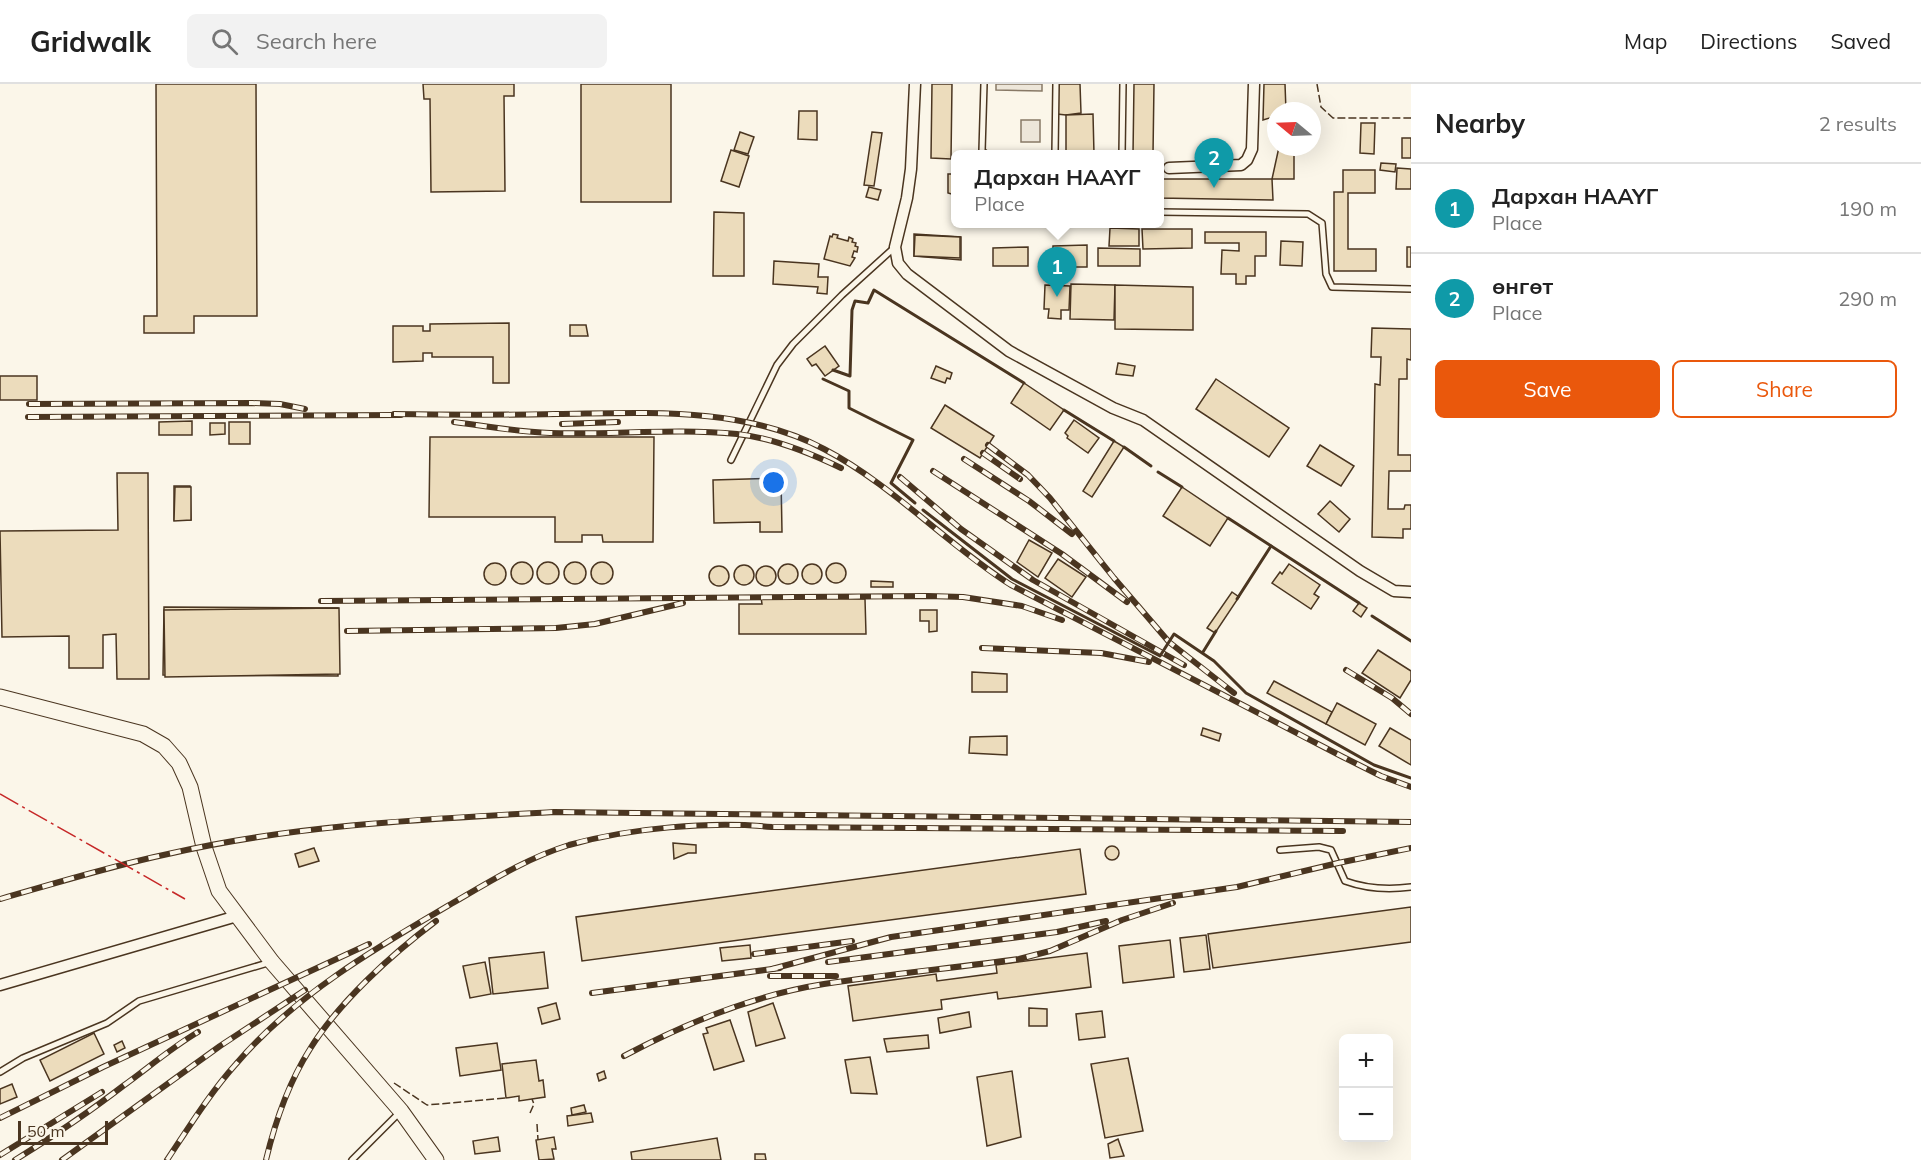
<!DOCTYPE html>
<html lang="en">
<head>
<meta charset="utf-8">
<style>
  body { margin:0; font-family:Mulish,sans-serif; background:#f2f2f2; color:#222 }
  .controls { position:absolute; right:18px; bottom:18px; display:grid; overflow:hidden; border-radius:9px; box-shadow:0 6px 24px #0002 }
  .controls button { width:54px; height:54px; display:grid; place-items:center; padding:0; border:0; border-bottom:2px solid #e0e0e0; background:#fff; color:#222; font:30px sans-serif }
  .compass { position:absolute; left:1267px; top:18px; width:54px; height:54px; border-radius:50%; background:#fff; box-shadow:0 6px 24px #0002; rotate:289deg }
  .scale { position:absolute; left:18px; bottom:15px; width:90px; box-sizing:border-box; padding-left:6px; border:3px solid #4a3520; border-top:0; font-size:16px; line-height:21px; white-space:nowrap; color:#4a3520; -webkit-text-stroke:4px #fbf6e9; paint-order:stroke }
  .you { position:absolute; left:774px; top:399px; width:21px; height:21px; margin:-15px; border:4px solid #fff; border-radius:50%; background:#1a73e8; box-shadow:0 0 0 9px #1a73e833 }
  .badge { display:grid; place-items:center; width:39px; height:39px; border-radius:50%; background:#ea580c; color:#fff; font-size:20px; font-weight:700 }
  .pin { position:absolute; translate:-50% -50px; filter:drop-shadow(0 2px 3px #0008) }
  .pin::after { content:''; position:absolute; top:32px; width:21px; height:18px; background:inherit; clip-path:polygon(0 0,100% 0,50% 100%) }
  .popup { position:absolute; left:951px; top:66px; width:213px; height:78px; box-sizing:border-box; display:grid; place-content:center; border-radius:9px; background:#fff; filter:drop-shadow(0 2px 4px #0005); font-size:20px; white-space:nowrap; color:#767676 }
  .popup b { font-size:22px; color:#222 }
  .popup::after { content:''; position:absolute; left:50%; top:100%; margin-left:-12px; border:12px solid transparent; border-top-color:#fff }
  .list { margin:0; padding:0; list-style:none }
  h2 { display:flex; justify-content:space-between; align-items:center; height:78px; margin:0; padding:0 24px; font-size:26px }
  h2 small { font-size:20px; font-weight:400; color:#767676 }
  .list li { display:grid; grid-template-columns:39px 1fr auto; gap:18px; align-items:center; box-sizing:border-box; height:90px; padding:0 24px; border-top:2px solid #e0e0e0 }
  .list b { display:block; font-size:22px; white-space:nowrap }
  .list p { margin:0; font-size:20px; white-space:nowrap; color:#767676 }
  .list em { font-size:20px; font-style:normal; color:#767676 }
  .actions { display:flex; gap:12px; padding:18px 24px }
  .actions a { flex:1; padding:14px 0; border:2px solid #ea580c; border-radius:9px; text-align:center; font-size:21px; color:#ea580c }
  .actions .main { background:#ea580c; color:#fff }
  .icon { flex:none; width:33px; height:33px; fill:none; stroke:currentColor; stroke-width:2; stroke-linecap:round; stroke-linejoin:round }
  .map { position:relative; flex:none; width:1411px; height:1076px; overflow:hidden }
  header { display:flex; align-items:center; gap:36px; box-sizing:border-box; height:84px; padding:0 30px; background:#fff; border-bottom:2px solid #e0e0e0 }
  header strong { font-size:28px }
  nav { display:flex; gap:33px; margin-inline-start:auto; font-size:21px }
  .search { width:420px; height:54px; background:#f2f2f2; display:flex; align-items:center; gap:15px; box-sizing:border-box; padding:0 21px; border-radius:9px; color:#767676; font-size:22px }
  main { display:flex }
  aside { flex:1; background:#fff }
  .map>svg:first-child { display:block }
  .green { fill:#ede6d9; stroke:#887966; stroke-width:1.5 }
  .building { fill:#ecdcbc; stroke:#4a3520; stroke-width:1.5 }
  .lines { fill:none; stroke-linecap:round; stroke-linejoin:round }
  .lane-casing { stroke:#4a3520; stroke-width:8 }
  .street-casing { stroke:#4a3520; stroke-width:13 }
  .secondary-casing { stroke:#4a3520; stroke-width:17 }
  .lane { stroke:#fbf6e9; stroke-width:5 }
  .street { stroke:#fbf6e9; stroke-width:10 }
  .secondary { stroke:#fbf6e9; stroke-width:15 }
  .rail-casing { stroke:#4a3520; stroke-width:6 }
  .rail { stroke:#fbf6e9; stroke-width:4; stroke-dasharray:11; stroke-linecap:butt }
  .fence { stroke:#4a3520; stroke-width:1.5; stroke-dasharray:8 3; stroke-linecap:butt }
  .wall { stroke:#4a3520; stroke-width:3 }
  .power { stroke:#c62828; stroke-width:1.5; stroke-dasharray:21 4.5 3 4.5; stroke-linecap:butt }
</style>
</head>
<body>
<header>
<strong>Gridwalk</strong>
<div class="search"><svg class="icon" aria-label="search" viewBox="0 0 24 24"><circle cx="10" cy="10" r="6"/><path d="M15 15l6 6"/></svg>Search here</div>
<nav><a>Map</a><a>Directions</a><a>Saved</a></nav>
</header>
<main>
<div class="map">
<svg width="1411" height="1076" viewBox="0 0 1411 1076">
  <rect width="100%" height="100%" fill="#fbf6e9"/>
  <g class="green">
    <polygon points="996,0 1042,0 1042,7 996,6"/>
    <rect x="1021" y="36" width="19" height="22"/>
  </g>
  <g class="building">
    <polygon points="156,0 256,0 257,232 194,232 194,249 144,249 144,232 157,232"/>
    <polygon points="423,0 514,0 514,12 504,12 505,107 431,108 430,15 424,15"/>
    <rect x="581" y="0" width="90" height="118"/>
    <polygon points="932,0 952,0 951,75 931,74"/>
    <polygon points="1056,0 1080,0 1081,29 1066,31 1057,30"/>
    <polygon points="1134,0 1154,0 1153,70 1133,70"/>
    <polygon points="1264,0 1285,0 1286,27 1276,27 1276,32 1263,36"/>
    <polygon points="799,27 817,27 817,56 798,55"/>
    <polygon points="1093,30 1094,70 1066,70 1066,31"/>
    <polygon points="1361,39 1375,39 1374,70 1360,69"/>
    <polygon points="740,48 754,53 748,70 734,66"/>
    <polygon points="872,48 882,49 874,102 864,101"/>
    <rect x="1402" y="54" width="9" height="20"/>
    <polygon points="1279,63 1294,63 1294,95 1272,95"/>
    <polygon points="731,66 749,72 739,103 721,97"/>
    <polygon points="1381,79 1396,80 1395,88 1380,86"/>
    <polygon points="1397,84 1411,85 1411,105 1396,105"/>
    <polygon points="1343,86 1375,86 1375,109 1348,109 1348,165 1376,165 1376,187 1334,187 1334,108 1343,108"/>
    <polygon points="948,90 955,90 955,111 948,109"/>
    <polygon points="1159,95 1272,95 1273,116 1159,114"/>
    <polygon points="869,103 881,106 878,116 866,113"/>
    <polygon points="714,128 744,129 744,192 713,192"/>
    <polygon points="1110,144 1139,145 1139,162 1109,162"/>
    <polygon points="1142,145 1192,145 1192,164 1143,165"/>
    <polygon points="1205,148 1266,148 1266,172 1255,172 1255,192 1246,192 1246,200 1236,200 1236,190 1221,190 1222,166 1239,167 1239,159 1205,159"/>
    <polygon points="833,150 838,151 837,154 848,157 849,153 853,155 852,158 856,159 855,162 858,163 857,168 854,167 852,173 855,174 850,182 824,175 830,152 832,153"/>
    <polygon points="914,150 961,153 961,176 914,172"/>
    <polygon points="915,151 960,153 960,174 914,172"/>
    <polygon points="1281,157 1303,158 1302,182 1280,181"/>
    <polygon points="1087,161 1087,183 1052,183 1053,162"/>
    <polygon points="1028,163 1028,182 993,182 993,164"/>
    <rect x="1407" y="163" width="4" height="20"/>
    <polygon points="1098,164 1140,165 1140,182 1098,182"/>
    <polygon points="774,177 819,180 818,193 828,193 827,210 817,209 818,203 773,200"/>
    <polygon points="1071,200 1115,201 1114,236 1070,235"/>
    <polygon points="1045,201 1070,202 1069,226 1061,226 1061,235 1048,234 1049,225 1044,225"/>
    <polygon points="1115,201 1193,203 1193,246 1115,245"/>
    <polygon points="509,239 509,299 493,299 493,273 432,273 432,269 423,269 423,277 393,278 393,242 423,242 423,247 430,247 430,240"/>
    <polygon points="570,241 586,241 588,252 570,252"/>
    <polygon points="1372,244 1411,245 1411,276 1407,275 1407,295 1399,295 1398,371 1411,371 1411,387 1389,387 1388,425 1404,425 1405,421 1411,421 1411,445 1403,445 1403,454 1372,453 1375,300 1380,301 1381,273 1371,273"/>
    <polygon points="825,262 839,282 825,292 816,280 812,282 807,275"/>
    <polygon points="1118,279 1135,282 1133,292 1116,290"/>
    <polygon points="936,282 952,289 950,295 947,294 945,299 931,294"/>
    <rect x="0" y="292" width="37" height="24"/>
    <polygon points="1216,295 1289,344 1269,373 1196,325"/>
    <polygon points="1024,299 1064,326 1050,346 1011,319"/>
    <polygon points="945,321 994,352 980,374 931,344"/>
    <polygon points="1074,336 1099,354 1088,369 1067,354 1068,352 1065,349"/>
    <polygon points="192,337 192,351 159,351 159,338"/>
    <rect x="229" y="338" width="21" height="22"/>
    <polygon points="210,339 225,339 225,350 210,351"/>
    <polygon points="430,353 654,353 653,458 603,458 602,451 582,451 582,458 555,458 555,433 429,433"/>
    <polygon points="1114,357 1124,363 1092,413 1083,407"/>
    <polygon points="1320,361 1354,382 1341,402 1307,382"/>
    <polygon points="117,389 148,389 149,595 117,595 116,550 103,551 103,584 69,584 69,552 2,553 0,447 118,446"/>
    <polygon points="781,394 782,448 760,448 760,438 714,439 713,396"/>
    <polygon points="174,402 190,402 191,436 174,436"/>
    <polygon points="175,403 191,403 191,436 174,437"/>
    <polygon points="1182,403 1228,434 1210,462 1163,432"/>
    <polygon points="1330,417 1350,435 1339,448 1318,430"/>
    <polygon points="1029,456 1052,469 1038,493 1017,478"/>
    <polygon points="1058,475 1086,493 1072,513 1045,494"/>
    <circle cx="602" cy="489" r="11"/>
    <circle cx="522" cy="489" r="11"/>
    <circle cx="548" cy="489" r="11"/>
    <circle cx="575" cy="489" r="11"/>
    <circle cx="836" cy="489" r="10"/>
    <circle cx="495" cy="490" r="11"/>
    <circle cx="788" cy="490" r="10"/>
    <circle cx="812" cy="490" r="10"/>
    <polygon points="1289,480 1320,501 1314,510 1319,513 1311,525 1272,499 1280,488 1282,490"/>
    <circle cx="744" cy="491" r="10"/>
    <circle cx="766" cy="492" r="10"/>
    <circle cx="719" cy="492" r="10"/>
    <polygon points="871,497 893,498 893,503 871,503"/>
    <polygon points="1232,508 1239,513 1215,549 1207,544"/>
    <polygon points="761,513 865,515 866,550 739,550 739,520 762,520"/>
    <polygon points="1359,519 1367,524 1361,533 1353,527"/>
    <polygon points="164,523 338,524 338,592 163,591"/>
    <polygon points="339,524 340,590 165,593 164,526"/>
    <polygon points="920,526 937,526 937,547 929,548 929,537 920,537"/>
    <polygon points="1378,566 1411,587 1411,596 1400,614 1362,589"/>
    <polygon points="972,588 1007,590 1007,608 972,608"/>
    <polygon points="1274,597 1332,628 1326,640 1267,609"/>
    <polygon points="1337,619 1376,640 1365,661 1326,640"/>
    <polygon points="1203,644 1221,650 1219,657 1201,651"/>
    <polygon points="1390,644 1411,656 1411,681 1379,662"/>
    <polygon points="1007,652 1007,671 969,669 970,653"/>
    <polygon points="673,759 696,761 696,769 688,769 674,775"/>
    <circle cx="1112" cy="769" r="7"/>
    <polygon points="314,764 319,777 299,783 295,770"/>
    <polygon points="1080,765 1086,810 582,877 576,833"/>
    <polygon points="1411,823 1411,858 1213,884 1208,850"/>
    <polygon points="1206,851 1210,885 1184,888 1180,854"/>
    <polygon points="1170,856 1174,893 1123,899 1119,862"/>
    <polygon points="750,861 751,874 722,877 720,864"/>
    <polygon points="544,868 548,904 493,910 489,874"/>
    <polygon points="1087,869 1091,903 998,915 997,908 941,916 942,925 853,937 848,902 936,890 937,897 997,889 996,881"/>
    <polygon points="485,878 491,910 470,914 463,882"/>
    <polygon points="556,919 560,935 542,940 538,924"/>
    <polygon points="773,919 785,954 756,962 748,928"/>
    <polygon points="1029,924 1047,925 1047,942 1029,942"/>
    <polygon points="1102,927 1105,953 1079,956 1076,930"/>
    <polygon points="969,928 971,943 940,949 938,934"/>
    <polygon points="730,936 744,977 714,986 703,950 708,949 706,944"/>
    <polygon points="94,949 104,970 50,997 40,976"/>
    <polygon points="928,951 929,964 887,968 884,955"/>
    <polygon points="122,957 125,964 117,968 114,961"/>
    <polygon points="497,959 501,986 460,992 456,964"/>
    <polygon points="870,973 877,1010 851,1009 845,976"/>
    <polygon points="1128,974 1143,1047 1105,1054 1091,980"/>
    <polygon points="536,976 539,997 543,996 545,1013 519,1017 519,1012 506,1014 502,980"/>
    <polygon points="604,987 606,994 599,997 597,990"/>
    <polygon points="1012,987 1021,1053 987,1062 977,993"/>
    <polygon points="12,1000 17,1013 0,1020 0,1005"/>
    <polygon points="584,1021 586,1028 572,1031 571,1024"/>
    <polygon points="591,1029 593,1038 568,1042 567,1032"/>
    <polygon points="498,1053 500,1067 475,1070 473,1057"/>
    <polygon points="554,1053 556,1065 552,1065 554,1075 539,1076 536,1056"/>
    <polygon points="717,1054 721,1076 632,1076 631,1068"/>
    <polygon points="1118,1055 1124,1072 1110,1074 1108,1060"/>
    <polygon points="755,1070 765,1070 766,1076 755,1076"/>
  </g>
  <g class="lines">
    <defs>
      <g id="lane">
        <polyline points="984,0 982,67 986,70"/>
        <polyline points="1053,70 1055,69 1056,0"/>
        <polyline points="1122,70 1123,0"/>
        <polyline points="1159,128 1308,130 1322,139 1326,190 1332,203 1411,205"/>
        <polyline points="731,376 777,281 793,260 842,211 895,163"/>
        <path d="M1280 766 1319 763 1331 766 1345 797C1367 805 1388 806 1411 803"/>
        <polyline points="0,988 23,974 107,939 139,917 271,878"/>
        <polyline points="352,1076 400,1028"/>
      </g>
      <g id="street">
        <polyline points="915,0 911,85 907,114 895,163 898,179 907,190 1009,267 1113,324 1143,336 1360,487 1394,507 1411,508"/>
        <polyline points="1169,84 1241,81 1247,76 1252,65 1254,0"/>
        <polyline points="0,901 237,832"/>
      </g>
      <polyline id="secondary" points="0,613 143,650 164,662 179,679 190,703 204,763 219,807 272,878 401,1027 436,1076"/>
    </defs>
    <use href="#lane" class="lane-casing"/>
    <use href="#street" class="street-casing"/>
    <use href="#secondary" class="secondary-casing"/>
    <use href="#lane" class="lane"/>
    <use href="#street" class="street"/>
    <use href="#secondary" class="secondary"/>
    <defs>
      <g id="rail">
        <polyline points="29,320 252,319 280,320 305,325"/>
        <path d="M394 330C449 331 503 331 557 330 646 329 743 322 824 365 893 401 946 460 1011 501L1343 673 1381 692 1411 703"/>
        <polyline points="28,333 401,331"/>
        <path d="M454 338C486 342 518 348 550 349 612 351 675 344 737 350 773 354 808 368 841 384"/>
        <polyline points="562,340 618,338"/>
        <polyline points="988,361 1028,391 1050,414 1114,494 1169,558 1234,609"/>
        <polyline points="983,369 1020,395"/>
        <polyline points="964,375 1029,417 1072,450"/>
        <polyline points="933,387 1062,470 1127,518"/>
        <polyline points="900,393 961,445 1033,496 1184,581"/>
        <polyline points="321,517 928,512 963,513 1022,522 1062,536"/>
        <polyline points="347,547 556,544 595,540 683,519"/>
        <polyline points="982,564 1101,569 1149,578"/>
        <polyline points="1346,586 1392,614 1411,630"/>
        <path d="M0 815C56 799 111 782 168 770 294 741 425 735 554 728L1411 738"/>
        <polyline points="754,870 852,857"/>
        <polyline points="828,878 1057,848 1106,837"/>
        <polyline points="772,885 891,853 1237,803 1338,779 1411,764"/>
        <polyline points="770,892 836,892"/>
        <polyline points="592,909 780,884"/>
        <path d="M624 972C686 939 754 911 824 900 889 890 954 884 1019 875L1050 867 1122 836 1173 819"/>
        <polyline points="0,1034 103,983 369,860"/>
        <polyline points="0,1071 102,1008"/>
        <path d="M15 1076C52 1053 88 1029 123 1002 148 984 171 964 198 948"/>
        <polyline points="62,1076 220,962 305,906"/>
        <path d="M167 1076C189 1043 210 1009 236 980 295 911 374 865 451 820 489 798 527 774 569 761 629 744 710 737 772 743L1343 747"/>
        <path d="M266 1076C275 1038 289 998 310 965 339 918 392 870 436 837"/>
      </g>
    </defs>
    <use href="#rail" class="rail-casing"/>
    <use href="#rail" class="rail"/>
    <g class="fence">
      <polyline points="1317,0 1321,23 1333,34 1411,34"/>
      <polyline points="394,999 427,1021 506,1014"/>
      <polyline points="530,1029 534,1020 532,1015"/>
      <polyline points="537,1040 538,1056"/>
    </g>
    <g class="wall">
      <polyline points="833,286 850,292 852,226 855,217 868,219 874,206 1024,299"/>
      <polyline points="823,295 849,307 849,324 913,356 891,399 915,419"/>
      <polyline points="1064,326 1114,357"/>
      <polyline points="1124,363 1151,382"/>
      <polyline points="1158,388 1182,403"/>
      <polyline points="923,426 1012,495 1160,572 1174,550 1214,577 1246,609 1374,681 1411,694"/>
      <polyline points="1228,434 1359,519"/>
      <polyline points="1237,515 1271,462"/>
      <polyline points="1372,532 1411,557"/>
      <polyline points="1203,568 1216,547"/>
    </g>
    <polyline class="power" points="0,710 185,815"/>
  </g>
</svg>
<div class="controls">
<button>+</button>
<button>−</button>
</div>
<svg class="compass" viewBox="-18 -18 36 36"><path d="M0-13l5 13h-10z" fill="#e53935"/><path d="M0 13l5-13h-10z" fill="#767676"/></svg>
<div class="scale">50 m</div>
<div class="you"></div>
<div class="pin badge" style="left:1057px;top:213px;background:#0f9aa8">1</div>
<div class="popup"><b>Дархан НААҮГ</b>Place</div>
<div class="pin badge" style="left:1214px;top:104px;background:#0f9aa8">2</div>
</div>
<aside>
<h2>Nearby<small>2 results</small></h2>
<ul class="list">
<li><span class="badge" style="background:#0f9aa8">1</span><div><b>Дархан НААҮГ</b><p>Place</p></div><em>190 m</em></li>
<li><span class="badge" style="background:#0f9aa8">2</span><div><b>өнгөт</b><p>Place</p></div><em>290 m</em></li>
</ul>
<div class="actions"><a class="main">Save</a><a>Share</a></div>
</aside>
</main>
</body>
</html>
